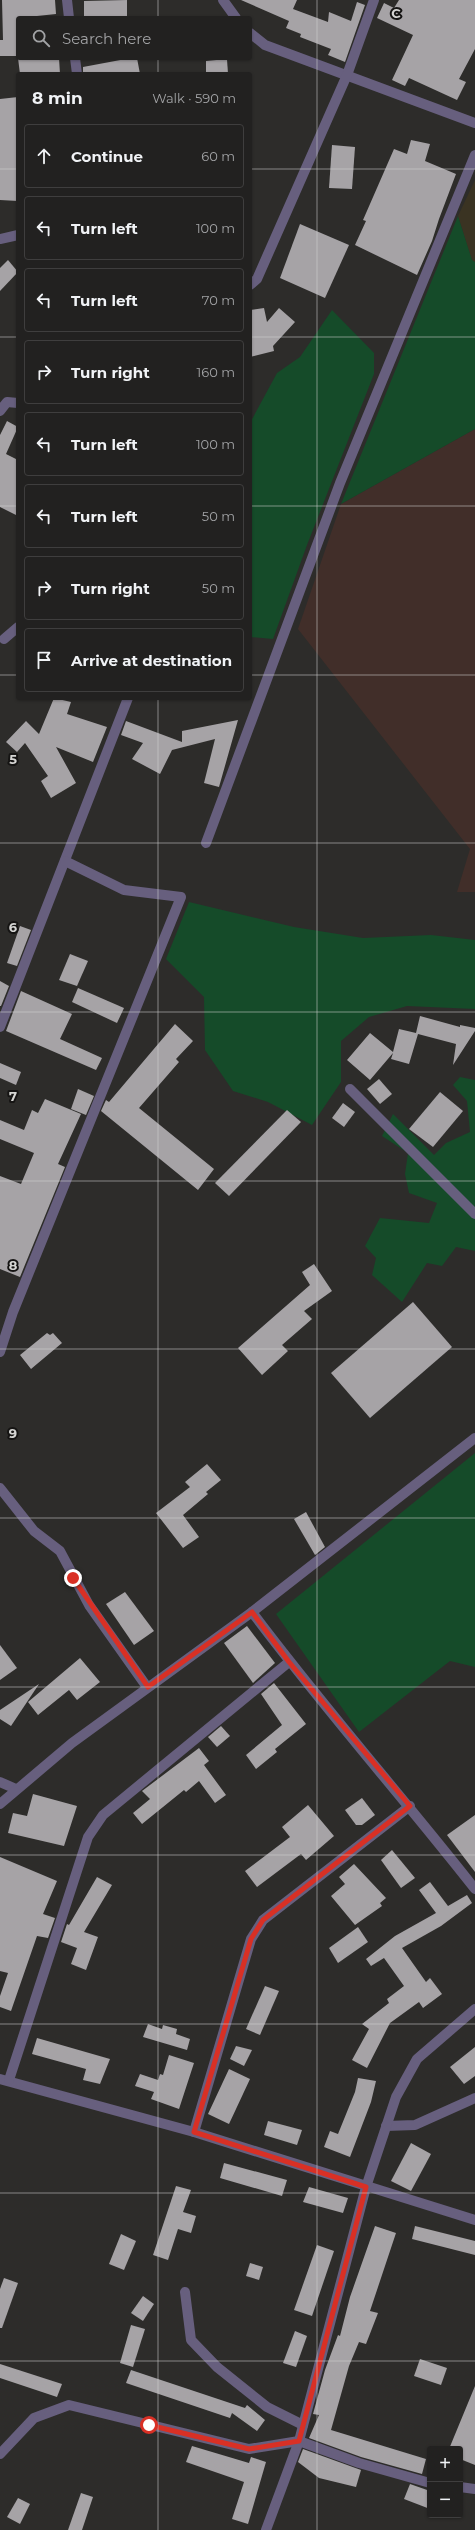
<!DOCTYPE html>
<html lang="en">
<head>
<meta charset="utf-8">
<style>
  body { margin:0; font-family:Montserrat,sans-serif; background:#2e2e2d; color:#f1f3f6 }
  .controls { position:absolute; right:12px; bottom:12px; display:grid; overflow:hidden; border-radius:4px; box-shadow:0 1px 3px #0004 }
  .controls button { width:36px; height:36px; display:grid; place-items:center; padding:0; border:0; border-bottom:1px solid #3f3e3e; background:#222120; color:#f1f3f6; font:20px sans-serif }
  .stop { position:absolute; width:12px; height:12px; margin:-9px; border:3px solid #d93025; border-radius:50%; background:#fff }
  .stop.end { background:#d93025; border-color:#fff; box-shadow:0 1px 4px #0008 }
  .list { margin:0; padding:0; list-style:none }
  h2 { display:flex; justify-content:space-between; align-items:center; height:52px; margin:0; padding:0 16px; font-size:17px }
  h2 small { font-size:13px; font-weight:400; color:#a2a3a5 }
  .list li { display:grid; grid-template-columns:26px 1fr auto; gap:12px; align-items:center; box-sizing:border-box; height:64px; margin:0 8px 8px; padding:0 8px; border:1px solid #3f3e3e; border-radius:4px }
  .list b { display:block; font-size:15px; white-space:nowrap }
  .list em { font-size:13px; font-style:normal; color:#a2a3a5 }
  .icon { flex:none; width:22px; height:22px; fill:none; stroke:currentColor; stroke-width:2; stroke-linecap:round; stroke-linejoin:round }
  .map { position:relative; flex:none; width:475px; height:2530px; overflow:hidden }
  .search { position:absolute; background:#222120; box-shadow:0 1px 3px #0004; left:16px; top:16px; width:236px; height:44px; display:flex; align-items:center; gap:10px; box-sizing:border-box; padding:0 14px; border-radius:4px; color:#a2a3a5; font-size:15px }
  .panel { position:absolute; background:#222120; box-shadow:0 1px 3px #0004; left:16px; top:72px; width:236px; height:628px; border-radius:4px }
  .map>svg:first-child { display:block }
  .commercial { fill:#3a3322 }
  .education { fill:#412e29 }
  .green { fill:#154b29 }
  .building { fill:#a6a3a6 }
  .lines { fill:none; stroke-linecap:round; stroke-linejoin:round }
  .service { stroke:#675f7e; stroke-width:10 }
  .minor { stroke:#675f7e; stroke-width:10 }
  .route { stroke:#d93025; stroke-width:5 }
  .grid { fill:none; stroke:#d5d5d3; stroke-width:1; stroke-opacity:0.55 }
  .grid-label { font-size:13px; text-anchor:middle; font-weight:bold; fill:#d5d5d3; stroke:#151413; stroke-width:4; stroke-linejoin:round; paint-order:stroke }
</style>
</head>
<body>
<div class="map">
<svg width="475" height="2530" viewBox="0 0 475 2530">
  <rect width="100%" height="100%" fill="#2d2c2a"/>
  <polygon class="commercial" points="475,180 475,262 472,261 458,216"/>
  <polygon class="education" points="475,429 475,892 457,892 470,849 298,629 341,504"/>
  <g class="green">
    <polygon points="458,216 472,260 475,262 475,429 341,504"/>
    <polygon points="332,310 374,353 374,374 307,545 273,639 250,637 250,423 277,373 300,357"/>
    <polygon points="189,902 294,927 363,938 431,935 475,940 475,1009 407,1006 369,1017 341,1041 341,1082 312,1125 268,1102 233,1091 205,1050 204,997 166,959"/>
    <polygon points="460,1077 475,1080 475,1251 456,1247 442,1266 427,1263 402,1302 372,1275 376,1258 365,1246 380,1218 429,1223 437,1203 409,1193 405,1174 408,1153 382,1136 393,1114 434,1155 446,1143 470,1132 467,1101 453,1085"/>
    <polygon points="475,1453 475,1667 450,1661 359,1732 276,1614"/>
  </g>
  <g class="building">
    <polygon points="2,0 55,0 56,14 37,16 37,18 18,18 18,56 0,56 0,40 3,40"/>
    <polygon points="127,0 127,16 84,17 84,1"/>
    <polygon points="241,0 297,0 293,9 328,22 329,12 351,21 357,2 365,5 345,62 328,55 331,49 300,37 301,34 286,28 289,21"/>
    <polygon points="399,0 475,0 475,49 459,79 466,82 457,100 409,78 405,86 392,80 413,35 377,18 384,3 394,8"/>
    <polygon points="18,58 59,58 60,74 20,74"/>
    <polygon points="131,58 137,58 140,74 83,74 83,67"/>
    <polygon points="227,59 228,74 206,74 206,61"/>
    <polygon points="18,97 18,201 0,200 0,99"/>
    <polygon points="411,140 430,144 425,161 456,174 439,219 432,241 417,275 355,245 366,221 363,220 394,149 407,154"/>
    <polygon points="332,145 355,147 352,189 329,188"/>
    <polygon points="300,224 349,245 325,298 280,278"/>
    <polygon points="8,260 18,272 0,291 0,268"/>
    <polygon points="264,308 267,322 279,308 295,322 273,346 274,351 250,357 250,310"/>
    <polygon points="7,421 18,427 6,454 18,460 18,516 0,507 0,435"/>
    <polygon points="54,698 71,702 67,714 107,727 93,762 56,747 76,783 51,798 41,781 48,776 25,743 17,752 6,742 26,721 39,734"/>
    <polygon points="238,720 219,787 204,783 215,739 172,750 160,774 132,759 143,743 121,735 126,721 182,742 182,731"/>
    <polygon points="20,926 31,930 17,966 7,963"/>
    <polygon points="70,954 88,961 77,986 59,980"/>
    <polygon points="0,981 9,986 1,1006 0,1006"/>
    <polygon points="78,988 124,1008 117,1023 72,1002"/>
    <polygon points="21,991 72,1014 60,1039 102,1058 96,1070 6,1031"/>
    <polygon points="420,1016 460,1027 460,1025 475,1028 475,1031 453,1065 456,1044 418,1034 409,1064 391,1059 393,1053 370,1080 347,1060 370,1033 393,1052 399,1029 416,1033"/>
    <polygon points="175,1024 193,1041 176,1059 179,1062 139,1108 214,1169 198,1190 101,1111 106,1100 109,1102"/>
    <polygon points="0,1063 21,1072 16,1085 0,1078"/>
    <polygon points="379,1079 392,1094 380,1104 367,1089"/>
    <polygon points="78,1089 94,1096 86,1115 71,1109"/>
    <polygon points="440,1092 463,1111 433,1147 409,1129"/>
    <polygon points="45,1099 81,1114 58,1164 65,1167 20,1277 0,1269 0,1176 21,1184 34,1153 0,1139 0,1120 24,1130 32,1110 38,1113"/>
    <polygon points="343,1103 355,1112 344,1127 332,1118"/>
    <polygon points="287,1110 301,1122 229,1196 215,1183"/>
    <polygon points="314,1264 332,1291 304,1311 312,1319 282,1345 288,1351 262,1375 238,1348 310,1285 302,1272"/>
    <polygon points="413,1302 452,1347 370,1418 331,1373"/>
    <polygon points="47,1333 50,1335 53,1333 62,1343 31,1369 20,1355"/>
    <polygon points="207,1464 221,1480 206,1492 208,1494 183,1515 199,1537 183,1548 156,1513 190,1487 185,1482"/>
    <polygon points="306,1512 325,1547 315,1555 294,1519"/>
    <polygon points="125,1592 154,1631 134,1645 106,1604"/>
    <polygon points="247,1626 275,1663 253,1683 224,1643"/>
    <polygon points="0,1645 17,1668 0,1680"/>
    <polygon points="80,1658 100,1682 77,1700 69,1690 38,1715 28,1702"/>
    <polygon points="274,1683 306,1724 275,1749 277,1752 256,1769 246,1755 282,1725 261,1694"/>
    <polygon points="39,1684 11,1726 0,1719 0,1710"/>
    <polygon points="221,1726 230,1736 217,1747 208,1737"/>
    <polygon points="199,1748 209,1761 204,1765 226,1795 215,1803 199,1781 186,1792 184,1790 142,1824 133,1813 150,1799 142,1791"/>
    <polygon points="33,1794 77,1806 64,1846 8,1833 13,1813 27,1816"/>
    <polygon points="362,1798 375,1815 362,1825 356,1825 345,1810"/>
    <polygon points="308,1805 334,1836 306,1860 301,1854 257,1887 245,1871 290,1837 282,1827"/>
    <polygon points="475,1815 475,1872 447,1835"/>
    <polygon points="392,1850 415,1878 401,1888 381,1860"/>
    <polygon points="0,1857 57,1881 43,1914 55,1918 48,1938 37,1936 11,2011 0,2007 0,1996 8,1973 0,1971"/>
    <polygon points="354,1864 386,1898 380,1903 382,1906 355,1925 331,1896 345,1884 339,1877"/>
    <polygon points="97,1877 112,1885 84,1932 98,1937 86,1970 71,1964 77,1948 61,1942 67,1924 69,1925"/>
    <polygon points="430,1882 448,1906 467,1895 472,1903 441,1926 402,1948 426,1982 430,1978 442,1994 423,2008 419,2002 390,2023 367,2068 352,2060 369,2029 362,2024 389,2003 387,1999 404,1986 384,1958 371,1966 366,1959 395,1936 436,1913 419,1890"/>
    <polygon points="358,1927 368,1942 338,1963 329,1948"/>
    <polygon points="265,1986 279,1991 260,2035 246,2029"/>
    <polygon points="148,2024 162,2029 163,2025 177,2029 176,2034 190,2039 187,2050 143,2037"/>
    <polygon points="37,2038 110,2059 100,2084 83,2080 86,2069 32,2054"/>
    <polygon points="236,2046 252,2050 244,2066 230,2059"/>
    <polygon points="475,2047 475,2076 464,2084 450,2067"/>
    <polygon points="169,2055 194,2063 179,2109 151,2099 154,2092 135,2086 140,2074 158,2080 160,2074 163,2075"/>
    <polygon points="229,2069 250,2079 229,2124 208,2114"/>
    <polygon points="358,2078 376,2081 371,2102 350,2157 324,2147 330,2131 338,2134 355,2092"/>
    <polygon points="268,2121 302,2130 297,2145 264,2135"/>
    <polygon points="411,2143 431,2154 411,2191 391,2181"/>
    <polygon points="224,2163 287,2180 282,2196 220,2178"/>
    <polygon points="176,2186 191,2190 183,2212 196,2216 191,2233 178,2229 168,2260 153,2255"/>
    <polygon points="309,2187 348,2198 343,2213 303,2202"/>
    <polygon points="375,2226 396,2233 370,2311 378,2313 366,2344 359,2342 349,2366 331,2430 426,2459 422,2474 361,2457 309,2438 319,2415 313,2414 325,2370 338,2335 340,2336 350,2297"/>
    <polygon points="415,2226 475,2241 475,2255 412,2239"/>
    <polygon points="121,2234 136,2241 124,2270 109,2264"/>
    <polygon points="317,2245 334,2251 312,2316 294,2310"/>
    <polygon points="250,2263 263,2267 259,2280 246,2276"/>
    <polygon points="4,2278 18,2283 2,2328 0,2328 0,2289"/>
    <polygon points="143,2296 154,2304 143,2321 131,2313"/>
    <polygon points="131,2325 145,2329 133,2367 120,2363"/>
    <polygon points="295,2331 307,2336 296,2367 283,2363"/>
    <polygon points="420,2359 447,2368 441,2385 414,2376"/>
    <polygon points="0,2364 62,2384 57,2397 0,2378"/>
    <polygon points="131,2370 245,2408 247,2405 265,2420 257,2431 232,2413 230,2418 126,2383"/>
    <polygon points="475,2386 475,2465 460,2459 460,2449 449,2449"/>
    <polygon points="192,2446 249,2463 251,2457 266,2462 248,2524 232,2519 244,2482 186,2462"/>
    <polygon points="303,2449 361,2470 356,2487 319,2478 298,2462"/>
    <polygon points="410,2484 430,2491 430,2509 404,2499"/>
    <polygon points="81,2493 93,2497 82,2530 68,2530"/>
    <polygon points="18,2498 30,2504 20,2524 7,2517"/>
  </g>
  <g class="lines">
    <g class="service">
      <polyline points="4,639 18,627"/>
      <polyline points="350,1089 475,1214"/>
      <polyline points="386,2126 415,2125 475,2098"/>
      <polyline points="185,2292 191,2340 217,2367 267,2407 303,2425"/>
      <polyline points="0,2454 34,2418 69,2405 249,2449 299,2441"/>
    </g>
    <g class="minor">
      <polyline points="67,0 69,18"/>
      <polyline points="223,0 236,18"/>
      <polyline points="250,33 265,45 475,123"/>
      <polyline points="75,58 77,74"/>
      <polyline points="0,239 18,235"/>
      <polyline points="250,285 257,279 347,75 374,0"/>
      <polyline points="0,411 7,402 18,403"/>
      <polyline points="206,843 340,483 475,155"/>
      <polyline points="0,1027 128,698"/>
      <polyline points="0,1352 13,1312 181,897 124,890 65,861"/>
      <polyline points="0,1488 34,1531 60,1551 89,1605 147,1687"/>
      <path d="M252 1612C323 1707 402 1796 475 1889"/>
      <polyline points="0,1782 16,1789"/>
      <polyline points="0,1804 72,1743 252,1612 475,1438"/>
      <polyline points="0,2079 194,2132 475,2220"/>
      <polyline points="9,2080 88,1837 103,1815 289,1662"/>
      <polyline points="194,2132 251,1939 263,1920 410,1806"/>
      <polyline points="299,2441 359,2463 430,2483"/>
      <polyline points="460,2487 475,2489"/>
      <polyline points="266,2530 299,2441 366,2187 396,2097 417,2059 475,2009"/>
    </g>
  </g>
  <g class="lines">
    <polyline class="route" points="73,1578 148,1687 252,1612 289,1662 410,1806 263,1920 251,1939 194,2132 366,2187 299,2441 249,2449 149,2425"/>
  </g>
  <path class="grid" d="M158 0V18M317 0V2530M158 58V74M0 169H18M250 169H475M0 337H18M250 337H475M0 506H18M250 506H475M0 675H18M250 675H475M158 698V2530M0 843H475M0 1012H475M0 1181H475M0 1349H475M0 1518H475M0 1687H475M0 1855H475M0 2024H475M0 2193H475M0 2361H475"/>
  <g class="grid-label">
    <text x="396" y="18">C</text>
    <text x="13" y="764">5</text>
    <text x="13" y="932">6</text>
    <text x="13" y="1101">7</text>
    <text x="13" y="1270">8</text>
    <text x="13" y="1438">9</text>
  </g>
</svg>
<div class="controls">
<button>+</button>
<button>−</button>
</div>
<div class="stop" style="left:149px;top:2425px"></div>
<div class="stop end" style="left:73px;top:1578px"></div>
<div class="search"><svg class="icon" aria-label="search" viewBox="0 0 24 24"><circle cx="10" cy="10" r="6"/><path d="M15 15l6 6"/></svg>Search here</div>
<section class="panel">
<h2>8 min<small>Walk · 590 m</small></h2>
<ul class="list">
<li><svg class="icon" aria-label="ahead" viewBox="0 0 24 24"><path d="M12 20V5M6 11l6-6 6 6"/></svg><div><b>Continue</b></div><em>60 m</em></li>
<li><svg class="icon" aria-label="left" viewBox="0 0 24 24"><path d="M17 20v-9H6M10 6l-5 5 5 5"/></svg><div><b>Turn left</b></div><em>100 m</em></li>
<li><svg class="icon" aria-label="left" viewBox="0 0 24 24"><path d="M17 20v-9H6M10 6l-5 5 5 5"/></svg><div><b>Turn left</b></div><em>70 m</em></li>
<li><svg class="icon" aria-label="right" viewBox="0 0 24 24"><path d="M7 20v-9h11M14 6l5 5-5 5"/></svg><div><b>Turn right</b></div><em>160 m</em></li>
<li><svg class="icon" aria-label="left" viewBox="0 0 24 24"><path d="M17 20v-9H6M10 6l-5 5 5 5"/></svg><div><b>Turn left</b></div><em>100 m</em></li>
<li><svg class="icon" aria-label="left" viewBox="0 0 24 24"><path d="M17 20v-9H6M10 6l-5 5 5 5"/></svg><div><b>Turn left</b></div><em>50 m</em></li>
<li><svg class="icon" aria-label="right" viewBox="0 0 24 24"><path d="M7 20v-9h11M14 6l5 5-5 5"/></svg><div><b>Turn right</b></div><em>50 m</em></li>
<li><svg class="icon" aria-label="arrive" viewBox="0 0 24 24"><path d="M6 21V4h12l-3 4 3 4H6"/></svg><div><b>Arrive at destination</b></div></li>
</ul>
</section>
</div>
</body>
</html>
